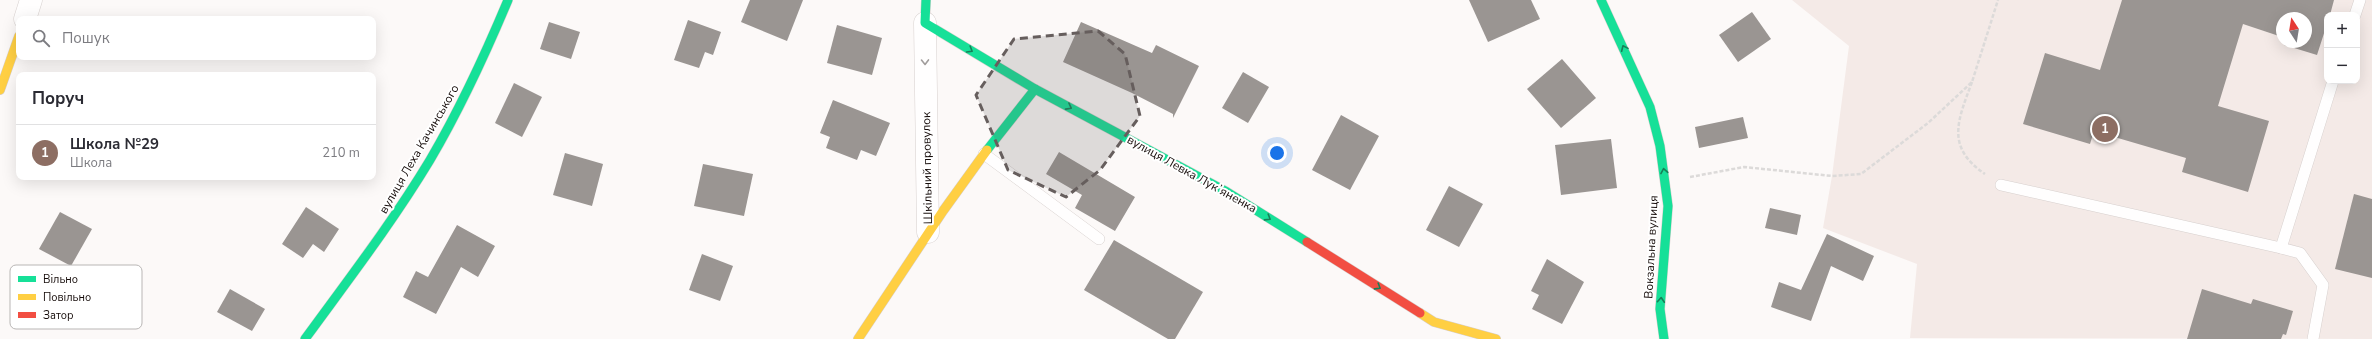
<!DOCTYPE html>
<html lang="uk">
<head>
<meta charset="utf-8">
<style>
  body { margin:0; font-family:"Nunito Sans",sans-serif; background:#f7f7f7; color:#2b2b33 }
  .controls { position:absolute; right:12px; top:12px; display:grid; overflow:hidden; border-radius:8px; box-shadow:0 4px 16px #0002 }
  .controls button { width:36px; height:36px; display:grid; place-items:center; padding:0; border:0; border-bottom:1px solid #e1e1e2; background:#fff; color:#2b2b33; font:20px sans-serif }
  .compass { position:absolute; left:2276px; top:12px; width:36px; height:36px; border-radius:50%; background:#fff; box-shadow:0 4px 16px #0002; rotate:348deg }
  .you { position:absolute; left:1277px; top:153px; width:14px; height:14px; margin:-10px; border:3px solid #fff; border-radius:50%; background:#1a73e8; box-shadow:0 0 0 6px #1a73e833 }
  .badge { display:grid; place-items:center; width:26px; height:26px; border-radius:50%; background:#d93025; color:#fff; font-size:13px; font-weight:700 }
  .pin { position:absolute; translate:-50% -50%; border:2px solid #fff; box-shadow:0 1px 4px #0006 }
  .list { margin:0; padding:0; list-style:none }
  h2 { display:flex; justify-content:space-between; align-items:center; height:52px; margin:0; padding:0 16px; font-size:17px }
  h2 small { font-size:13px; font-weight:400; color:#7c7c81 }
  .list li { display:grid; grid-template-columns:26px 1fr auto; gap:12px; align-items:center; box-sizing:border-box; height:56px; padding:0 16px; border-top:1px solid #e1e1e2 }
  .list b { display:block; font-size:15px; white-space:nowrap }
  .list p { margin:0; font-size:13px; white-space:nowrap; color:#7c7c81 }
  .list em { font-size:13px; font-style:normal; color:#7c7c81 }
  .icon { flex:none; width:22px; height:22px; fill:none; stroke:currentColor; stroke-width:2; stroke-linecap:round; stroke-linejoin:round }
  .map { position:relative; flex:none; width:2372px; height:339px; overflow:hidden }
  .search { position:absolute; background:#fff; box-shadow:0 4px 16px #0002; left:16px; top:16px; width:360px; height:44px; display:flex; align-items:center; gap:10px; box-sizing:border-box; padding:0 14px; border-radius:8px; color:#7c7c81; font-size:15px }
  .panel { position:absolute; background:#fff; box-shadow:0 4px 16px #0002; left:16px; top:72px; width:360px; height:108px; border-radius:8px }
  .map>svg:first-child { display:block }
  .built { fill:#f4eae7; fill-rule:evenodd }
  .building { fill:#9a9592 }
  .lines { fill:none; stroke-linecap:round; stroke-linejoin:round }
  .lane-casing { stroke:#d7d0ce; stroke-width:12 }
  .street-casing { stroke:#d7d0ce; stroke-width:23 }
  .fast-casing { stroke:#d7d0ce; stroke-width:10 }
  .slow-casing { stroke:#d7d0ce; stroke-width:10 }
  .jam-casing { stroke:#d7d0ce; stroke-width:10 }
  .path { stroke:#dcdad9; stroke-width:2.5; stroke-dasharray:4 2; stroke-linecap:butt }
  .lane { stroke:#fffefe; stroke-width:11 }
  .street { stroke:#fffefe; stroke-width:22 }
  .fast { stroke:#16e098; stroke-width:9 }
  .slow { stroke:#ffcf43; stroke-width:9 }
  .jam { stroke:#f24e42; stroke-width:9 }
  .oneway { stroke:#168058 }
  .oneway2 { stroke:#a19d9c }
  .marked { fill:#665e5d; fill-opacity:0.2; stroke:#665e5d; stroke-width:3; stroke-dasharray:8 5; stroke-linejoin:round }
  .labels { text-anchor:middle; stroke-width:4; stroke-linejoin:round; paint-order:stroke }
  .street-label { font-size:12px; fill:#150b09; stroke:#fff }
  .key { fill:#fff; stroke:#b9b6b5; stroke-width:1 }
  .key-label { font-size:11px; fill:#150b09 }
</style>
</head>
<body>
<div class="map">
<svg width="2372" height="339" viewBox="0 0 2372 339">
  <rect width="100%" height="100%" fill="#fcf9f8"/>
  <path class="built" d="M1792 0H2372V339L1910 338 1917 264 1823 228 1832 176 1849 46ZM2327 15H2357V81H2327ZM2282 18H2306V42H2282Z"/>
  <g class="building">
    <polygon points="750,0 803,0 787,41 741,22"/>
    <polygon points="1469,0 1531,0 1540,19 1488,42"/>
    <polygon points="2122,0 2334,0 2330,15 2327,15 2327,24 2317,55 2284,45 2285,42 2306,42 2306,18 2282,18 2282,37 2243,24 2218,106 2269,121 2248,192 2182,172 2186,158 2094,131 2090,144 2023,124 2045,53 2100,70"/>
    <polygon points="1752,12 1771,39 1738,62 1719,35"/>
    <polygon points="688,20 721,32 713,55 705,52 699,68 674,60"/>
    <polygon points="549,22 580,32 571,59 540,49"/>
    <polygon points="1081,22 1152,53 1156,45 1199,66 1173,118 1173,114 1132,93 1063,62"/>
    <polygon points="837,25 882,38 872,75 827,63"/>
    <polygon points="1562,59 1596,98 1561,128 1527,89"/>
    <polygon points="1243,72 1269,87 1248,123 1222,108"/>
    <polygon points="514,83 542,97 522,137 495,123"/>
    <polygon points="833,100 890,123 876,156 861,150 857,160 826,148 830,137 820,133"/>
    <polygon points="1341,115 1379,136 1350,190 1312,170"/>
    <polygon points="1743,117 1748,138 1699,148 1695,127"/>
    <polygon points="1611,139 1617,188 1561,195 1555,145"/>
    <polygon points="1059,152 1135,197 1115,231 1075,208 1082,195 1046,174"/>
    <polygon points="565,153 603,164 592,206 553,195"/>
    <polygon points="703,164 753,174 744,216 694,206"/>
    <polygon points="1449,186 1483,204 1459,247 1426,230"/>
    <polygon points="2354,194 2372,199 2372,278 2335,269"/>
    <polygon points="306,207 339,229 324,252 313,244 303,258 282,244"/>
    <polygon points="1770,208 1801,215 1797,235 1765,228"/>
    <polygon points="60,212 92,229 71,266 39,249"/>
    <polygon points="457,225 495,246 478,277 461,267 436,314 403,297 416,271 428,277"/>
    <polygon points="1827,234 1874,256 1863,281 1831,266 1811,321 1771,307 1779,282 1801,290"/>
    <polygon points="1114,240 1203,292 1175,339 1168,339 1084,290"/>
    <polygon points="702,254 733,266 720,301 689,290"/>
    <polygon points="1547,259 1584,282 1562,324 1532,309 1539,295 1531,291"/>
    <polygon points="230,289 265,309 252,331 217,312"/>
    <polygon points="2202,289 2251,304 2253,299 2293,311 2286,335 2283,334 2281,339 2187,339"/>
  </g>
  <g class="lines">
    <defs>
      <g id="lane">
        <polyline points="2355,15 2360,0"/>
        <polyline points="984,154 1099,239"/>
        <polyline points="2001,185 2281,248"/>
        <polyline points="2313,339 2323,285 2300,253 2281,248 2333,81"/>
      </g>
      <g id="street">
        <polyline points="25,19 31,0"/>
        <polyline points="925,23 928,232"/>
      </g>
      <g id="fast">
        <polyline points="926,0 925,23 1035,89 1227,192 1307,242"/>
        <polyline points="1601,0 1650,107 1660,146 1668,206 1660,309 1664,339"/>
        <polyline points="987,150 1035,89"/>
        <path d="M305 339C348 280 392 223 430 160 460 109 485 55 508 0"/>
      </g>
      <g id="slow">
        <polyline points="0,90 19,36"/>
        <polyline points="1420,313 1434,322 1496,339"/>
        <polyline points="858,339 943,211 987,150"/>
      </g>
      <polyline id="jam" points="1307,242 1420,313"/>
    </defs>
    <use href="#lane" class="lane-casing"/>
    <use href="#street" class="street-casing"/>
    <use href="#fast" class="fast-casing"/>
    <use href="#slow" class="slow-casing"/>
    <use href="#jam" class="jam-casing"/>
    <g class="path">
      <path d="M1972 82C1958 120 1945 147 1985 174"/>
      <polyline points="1690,177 1744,167 1832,176 1861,174 1928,123 1972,82 1998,0"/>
    </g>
    <use href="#lane" class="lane"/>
    <use href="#street" class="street"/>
    <use href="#fast" class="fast"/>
    <use href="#slow" class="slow"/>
    <use href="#jam" class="jam"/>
  </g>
  <defs><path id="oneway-chevron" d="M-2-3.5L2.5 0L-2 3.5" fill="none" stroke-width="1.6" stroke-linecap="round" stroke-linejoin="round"/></defs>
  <g class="oneway">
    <use href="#oneway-chevron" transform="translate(1624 48) rotate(-114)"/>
    <use href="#oneway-chevron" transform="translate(970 50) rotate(31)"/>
    <use href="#oneway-chevron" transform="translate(1069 107) rotate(28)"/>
    <use href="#oneway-chevron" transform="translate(1664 171) rotate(-100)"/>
    <use href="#oneway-chevron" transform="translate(1268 218) rotate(32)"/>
    <use href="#oneway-chevron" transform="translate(1378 287) rotate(32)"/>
    <use href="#oneway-chevron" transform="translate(1661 300) rotate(-86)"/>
  </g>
  <use class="oneway2" href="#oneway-chevron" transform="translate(925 62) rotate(89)"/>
  <path class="marked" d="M1098 31 1125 54 1140 116 1100 170 1066 197 1008 170 976 95 1014 39Z"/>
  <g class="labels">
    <g class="street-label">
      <text transform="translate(419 149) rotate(-60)" y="4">вулиця Леха Качинського</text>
      <text transform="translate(927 168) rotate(-91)" y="4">Шкільний провулок</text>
      <text transform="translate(1192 174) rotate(29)" y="4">вулиця Левка Лукʼяненка</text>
      <text transform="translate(1651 247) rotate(-87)" y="4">Вокзальна вулиця</text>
    </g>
  </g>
  <rect x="10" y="265" width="132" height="64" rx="6" class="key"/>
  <rect x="18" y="276" width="18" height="6" fill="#16e098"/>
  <rect x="18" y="294" width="18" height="6" fill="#ffcf43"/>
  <rect x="18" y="312" width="18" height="6" fill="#f24e42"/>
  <g class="key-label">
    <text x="43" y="283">Вільно</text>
    <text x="43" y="301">Повільно</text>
    <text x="43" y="319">Затор</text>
  </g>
</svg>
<div class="controls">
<button>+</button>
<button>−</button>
</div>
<svg class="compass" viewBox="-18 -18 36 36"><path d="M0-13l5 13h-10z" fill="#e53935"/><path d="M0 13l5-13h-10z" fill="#7c7c81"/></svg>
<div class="you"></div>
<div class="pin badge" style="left:2105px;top:129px;background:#8d6e63">1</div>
<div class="search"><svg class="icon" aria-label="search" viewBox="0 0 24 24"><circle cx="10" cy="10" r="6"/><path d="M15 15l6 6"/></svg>Пошук</div>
<section class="panel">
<h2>Поруч<small></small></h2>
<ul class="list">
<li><span class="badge" style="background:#8d6e63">1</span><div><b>Школа №29</b><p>Школа</p></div><em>210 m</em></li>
</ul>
</section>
</div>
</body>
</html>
